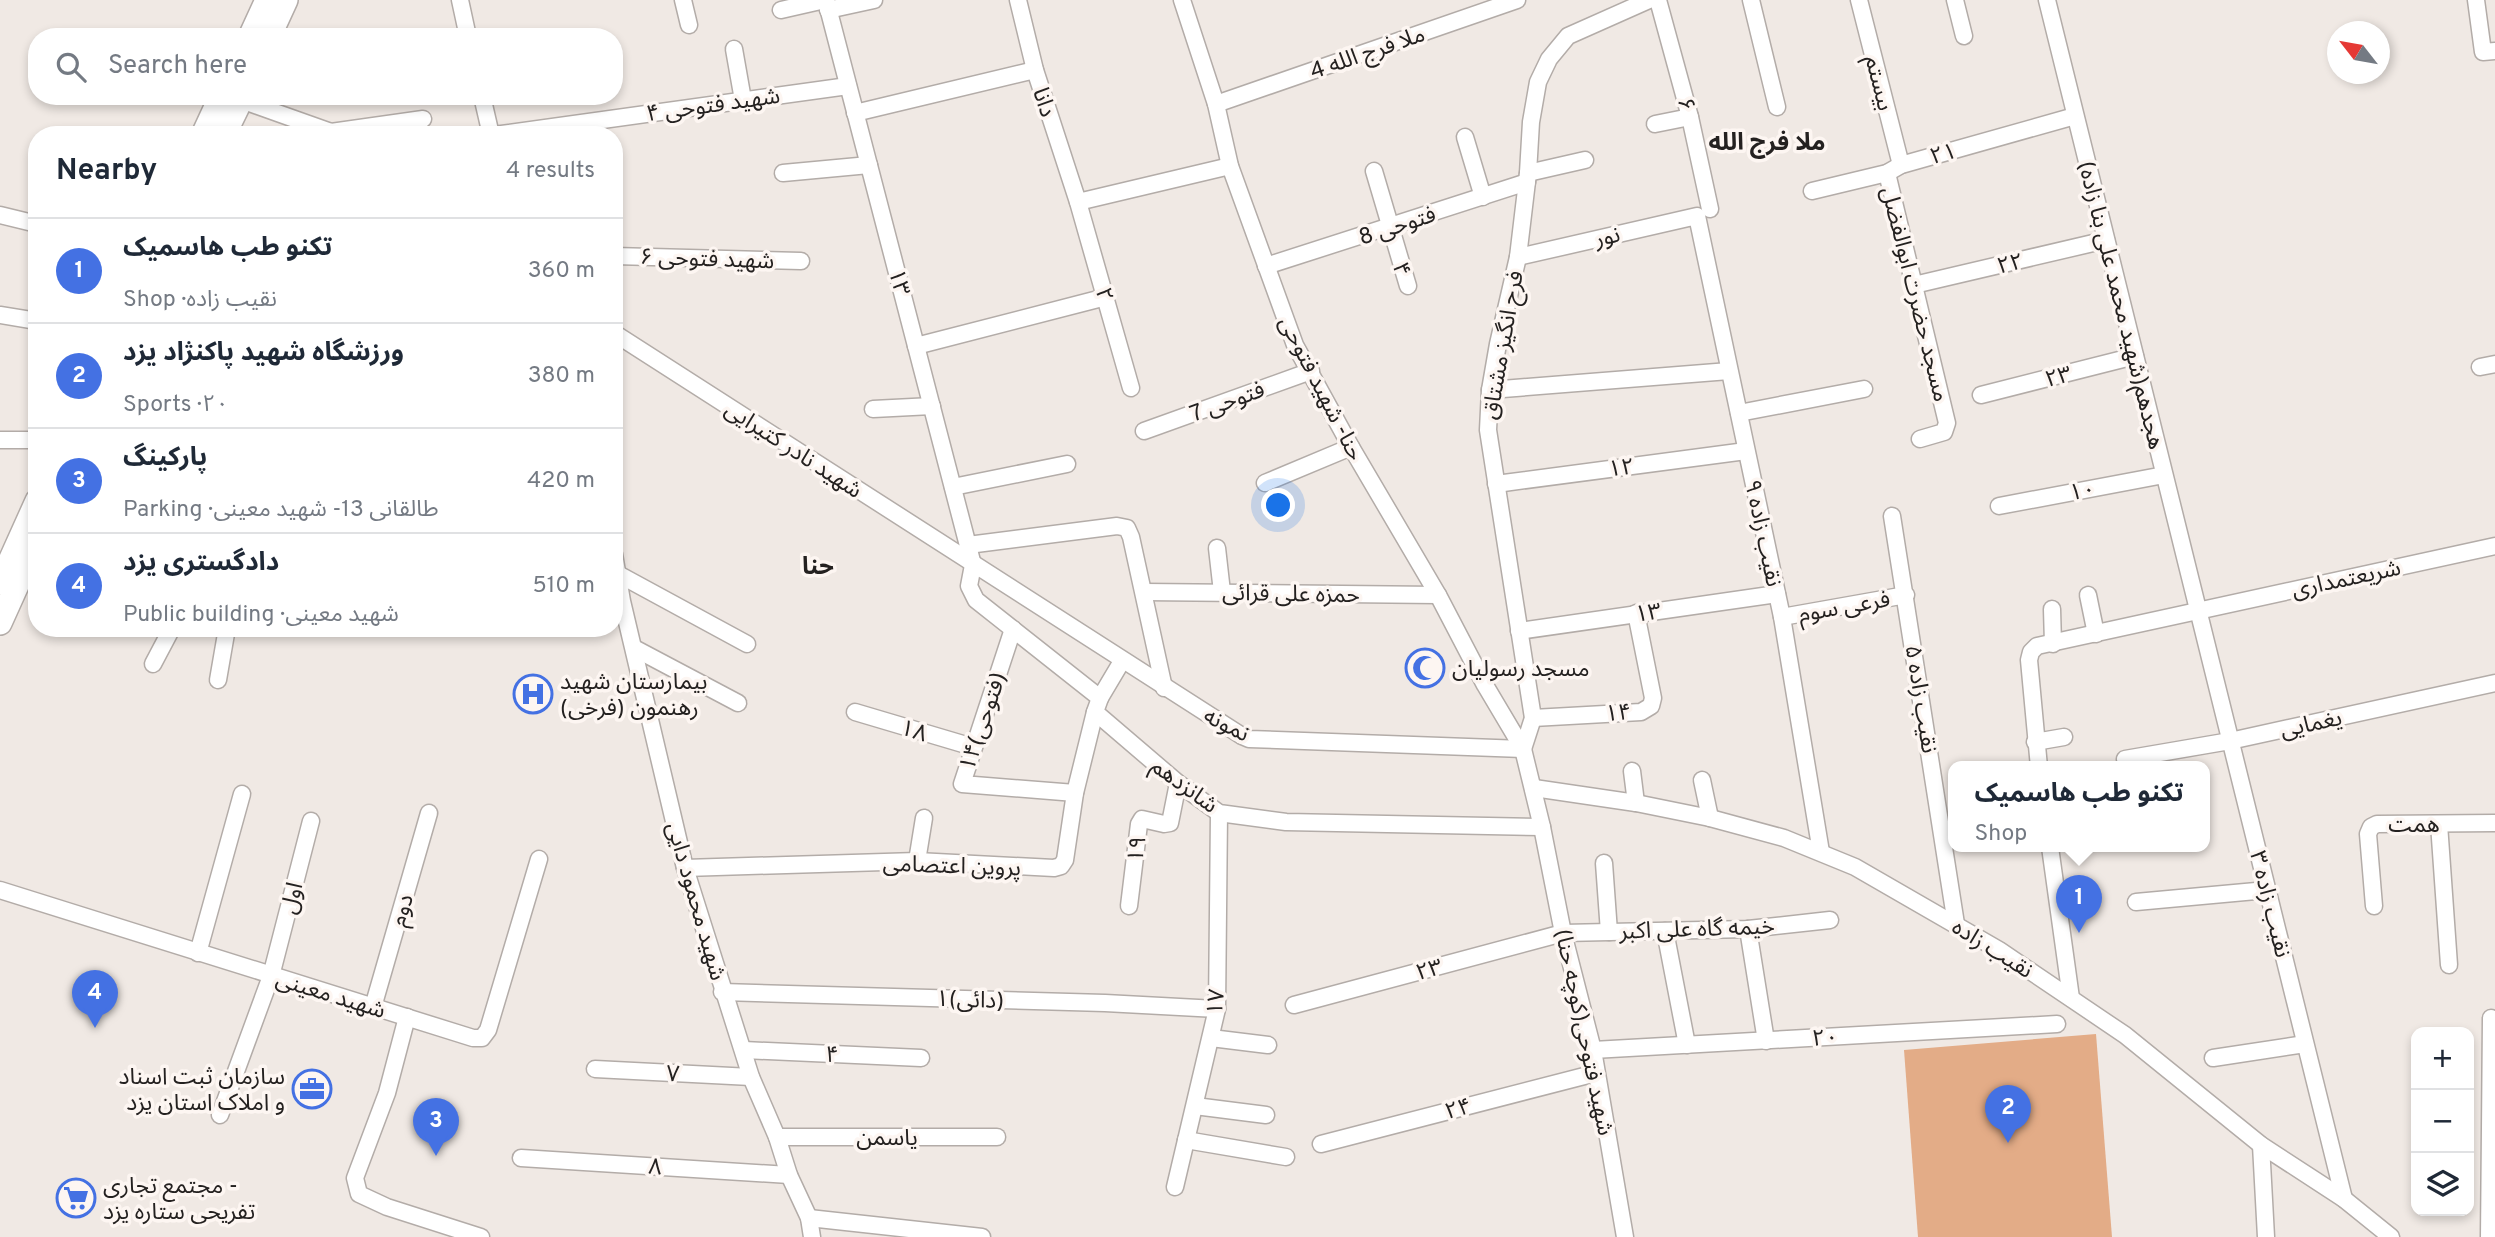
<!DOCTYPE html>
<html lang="en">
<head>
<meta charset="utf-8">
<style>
  body { margin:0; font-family:Overpass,"Noto Sans Arabic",sans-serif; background:#f6f6f7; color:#1f2937 }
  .controls { position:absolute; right:21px; bottom:21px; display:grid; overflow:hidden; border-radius:14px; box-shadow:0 4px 10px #0003 }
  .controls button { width:63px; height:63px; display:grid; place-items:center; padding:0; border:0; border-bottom:2px solid #e0e1e3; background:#fff; color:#1f2937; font:35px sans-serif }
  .compass { position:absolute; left:2327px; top:21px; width:63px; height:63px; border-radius:50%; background:#fff; box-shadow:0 4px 10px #0003; rotate:301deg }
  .you { position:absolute; left:1279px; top:506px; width:24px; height:24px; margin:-18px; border:5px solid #fff; border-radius:50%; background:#1a73e8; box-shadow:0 0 0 10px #1a73e833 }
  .badge { display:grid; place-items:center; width:46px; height:46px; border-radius:50%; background:#4471e3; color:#fff; font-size:23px; font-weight:700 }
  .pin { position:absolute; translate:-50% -58px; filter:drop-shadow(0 2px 4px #0008) }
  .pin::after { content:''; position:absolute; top:37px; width:24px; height:21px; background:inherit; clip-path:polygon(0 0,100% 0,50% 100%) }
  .popup { position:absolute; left:1948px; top:761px; width:262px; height:91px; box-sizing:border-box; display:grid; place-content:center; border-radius:14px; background:#fff; filter:drop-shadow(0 2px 5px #0005); font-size:23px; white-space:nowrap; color:#747a83 }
  .popup b { font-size:26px; color:#1f2937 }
  .popup::after { content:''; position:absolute; left:50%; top:100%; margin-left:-14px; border:14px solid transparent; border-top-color:#fff }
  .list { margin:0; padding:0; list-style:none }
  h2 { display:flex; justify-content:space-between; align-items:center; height:91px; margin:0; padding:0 28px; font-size:30px }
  h2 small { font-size:23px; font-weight:400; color:#747a83 }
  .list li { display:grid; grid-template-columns:46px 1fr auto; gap:21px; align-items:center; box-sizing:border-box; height:105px; padding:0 28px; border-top:2px solid #e0e1e3 }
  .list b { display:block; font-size:26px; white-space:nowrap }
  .list p { margin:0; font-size:23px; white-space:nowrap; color:#747a83 }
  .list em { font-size:23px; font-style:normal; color:#747a83 }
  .icon { flex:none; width:38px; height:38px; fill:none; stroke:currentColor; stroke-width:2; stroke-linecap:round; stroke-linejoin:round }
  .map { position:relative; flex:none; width:2495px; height:1237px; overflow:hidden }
  .search { position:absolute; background:#fff; box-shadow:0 4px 10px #0003; left:28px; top:28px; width:595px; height:77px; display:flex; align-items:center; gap:18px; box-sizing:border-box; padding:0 24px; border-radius:28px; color:#747a83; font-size:26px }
  .panel { position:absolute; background:#fff; box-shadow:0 4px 10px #0003; left:28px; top:126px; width:595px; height:511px; border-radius:28px }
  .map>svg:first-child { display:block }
  .pitch { fill:#e3ac87 }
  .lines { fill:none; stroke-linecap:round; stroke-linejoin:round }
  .minor-casing { stroke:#b3aca8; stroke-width:19 }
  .secondary-casing { stroke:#b3aca8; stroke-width:26 }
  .minor { stroke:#fff; stroke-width:16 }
  .secondary { stroke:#fff; stroke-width:23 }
  .labels { text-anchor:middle; stroke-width:7; stroke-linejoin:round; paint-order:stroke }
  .street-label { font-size:23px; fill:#242120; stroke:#fdf6f2 }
  .poi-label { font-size:23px; fill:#242120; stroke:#fdf6f2; text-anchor:start }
  .neighbourhood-label { font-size:24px; font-weight:bold; fill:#242120; stroke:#fdf6f2 }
</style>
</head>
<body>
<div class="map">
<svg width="2495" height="1237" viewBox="0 0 2495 1237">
  <rect width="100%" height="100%" fill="#f0e9e4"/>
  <polygon class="pitch" points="2096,1034 2112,1237 1918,1237 1904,1050"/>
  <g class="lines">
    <defs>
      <g id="minor">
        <polyline points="460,0 468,37"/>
        <polyline points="683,0 689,25"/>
        <polyline points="826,0 973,565 969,586 976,600 1100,698 1095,712 1178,783 1219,813 1286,822 1542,827"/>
        <polyline points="1018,0 1035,70 1078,202 1131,388"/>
        <polyline points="1182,0 1216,104 1230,166 1295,345 1351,447 1438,595 1485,685 1523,749 1542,827 1563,933 1593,1050 1625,1237"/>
        <polyline points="1658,0 1690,117 1710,209"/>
        <polyline points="1751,0 1777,107"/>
        <polyline points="1859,0 1901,165"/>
        <polyline points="1955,0 1964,36"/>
        <polyline points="2047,0 2344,1199"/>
        <polyline points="2476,0 2483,52 2495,51"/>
        <polyline points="781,10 825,0"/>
        <polyline points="828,10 874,0"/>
        <polyline points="734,49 743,100"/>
        <polyline points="482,96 491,135"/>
        <polyline points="241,100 331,132 423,119"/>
        <polyline points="1216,104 1517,0"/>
        <polyline points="855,113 1035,70"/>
        <polyline points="1655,124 1690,117"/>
        <polyline points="494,135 848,86"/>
        <polyline points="1465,137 1483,197"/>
        <polyline points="1374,171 1408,286"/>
        <polyline points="783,173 869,165"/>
        <polyline points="1528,173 1585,160"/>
        <polyline points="1887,173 1947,423 1944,432 1920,439"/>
        <polyline points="1812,191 1887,173 1901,165 2075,116"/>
        <polyline points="1078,202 1230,166"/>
        <polyline points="0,215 37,224"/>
        <polyline points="614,256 801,261"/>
        <polyline points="1518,257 1697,216 1782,617 1821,852"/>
        <polyline points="1266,266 1527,182"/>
        <polyline points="1914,285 2106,240"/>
        <polyline points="0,315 37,321"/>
        <polyline points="614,333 1242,736 1249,739 1523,749"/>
        <polyline points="916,346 1106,297"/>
        <polyline points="2480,367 2495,364"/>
        <polyline points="1490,390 1729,371"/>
        <polyline points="1981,395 2135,356"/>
        <polyline points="873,409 932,406"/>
        <polyline points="1739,413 1864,389"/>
        <polyline points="1144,431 1311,371"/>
        <polyline points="0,440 37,440"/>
        <polyline points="1265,483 1351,447"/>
        <polyline points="1496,484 1746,451"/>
        <polyline points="953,487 1067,464"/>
        <polyline points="1999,506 2164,475"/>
        <polyline points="1892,516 1956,924"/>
        <polyline points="968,545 1117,526 1127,528 1131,537 1164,688"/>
        <polyline points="1217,548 1222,592"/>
        <polyline points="614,554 622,601 685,868 751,1077 777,1137 789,1175 809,1218 812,1237"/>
        <polyline points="618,574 747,644"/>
        <polyline points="1144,592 1438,595"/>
        <polyline points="2088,595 2096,634"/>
        <polyline points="2052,609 2053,644"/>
        <polyline points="1782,617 1906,595"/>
        <polyline points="1013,629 962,784 1075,793"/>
        <polyline points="1519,631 1777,594"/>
        <polyline points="634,648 738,703"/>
        <polyline points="153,664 172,628"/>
        <polyline points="218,680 227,628"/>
        <polyline points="1100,698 1122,661"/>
        <polyline points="855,712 973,747"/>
        <polyline points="1533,718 1641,712 1651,706 1653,698 1636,613"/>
        <polyline points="2035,742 2064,737"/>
        <polyline points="1523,749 1533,718 1488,430 1490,390 1498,344 1518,257 1528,173 1531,122 1538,82 1549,59 1568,36 1649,0"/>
        <polyline points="2125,759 2230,741 2495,683"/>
        <polyline points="2039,767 2029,660 2031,652 2037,646 2495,546"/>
        <polyline points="1632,771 1636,803"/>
        <polyline points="1702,780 1710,818"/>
        <polyline points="1534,788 1636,803 1710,818 1784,838 1855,867 1999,950 2125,1035 2261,1145 2344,1199 2391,1237"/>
        <polyline points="2439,824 2449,965"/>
        <polyline points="2050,847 2071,998"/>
        <polyline points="917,861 924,818"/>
        <polyline points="1604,863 1609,932"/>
        <polyline points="685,868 917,861 1054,868 1061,866 1065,860 1075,793 1095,712"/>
        <polyline points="0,890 473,1038 482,1038 488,1030 539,859"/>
        <polyline points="2136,902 2267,890"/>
        <polyline points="1129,906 1139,824 1142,819 1164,824 1170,823 1178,783"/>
        <polyline points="2374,906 2368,834 2371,827 2377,824 2495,823"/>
        <polyline points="1748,929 1766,1041"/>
        <polyline points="1665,931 1687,1045"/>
        <polyline points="198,953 242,794"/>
        <polyline points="722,992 1105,1003 1217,1009"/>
        <polyline points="1294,1005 1563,933 1748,929 1830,920"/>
        <polyline points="373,1007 429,813"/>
        <polyline points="407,1017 387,1093 355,1178 359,1194 387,1207 481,1237"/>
        <polyline points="1211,1038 1268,1045"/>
        <polyline points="744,1050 921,1058"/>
        <polyline points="1593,1050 2057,1024"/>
        <polyline points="2213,1058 2305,1044"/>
        <polyline points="595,1069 751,1077"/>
        <polyline points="1195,1106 1266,1115"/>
        <polyline points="220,1115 271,976 311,821"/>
        <polyline points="777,1137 997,1137"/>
        <polyline points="1186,1140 1286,1157"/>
        <polyline points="1321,1144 1596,1073"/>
        <polyline points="2261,1145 2266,1237"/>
        <polyline points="521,1158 789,1175"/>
        <polyline points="1175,1187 1217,1009 1219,813"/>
        <polyline points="809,1218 982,1237"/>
        <polyline points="2489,1237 2491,1018"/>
      </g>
      <g id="secondary">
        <polyline points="250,37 267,0"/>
        <polyline points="269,37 286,0"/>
        <polyline points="203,135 221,96"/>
        <polyline points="224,135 243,96"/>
        <polyline points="0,583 37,501"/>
        <polyline points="0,623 37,541"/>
      </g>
    </defs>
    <use href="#minor" class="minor-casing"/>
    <use href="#secondary" class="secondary-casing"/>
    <use href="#minor" class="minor"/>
    <use href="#secondary" class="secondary"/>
  </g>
  <defs>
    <symbol id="mosque-ring" viewBox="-11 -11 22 22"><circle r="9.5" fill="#fdf6f2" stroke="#4471e3" stroke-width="1.5"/><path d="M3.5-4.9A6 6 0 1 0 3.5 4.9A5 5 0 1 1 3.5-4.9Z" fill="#4471e3"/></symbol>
    <symbol id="hospital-ring" viewBox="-11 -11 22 22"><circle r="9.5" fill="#fdf6f2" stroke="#4471e3" stroke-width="1.5"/><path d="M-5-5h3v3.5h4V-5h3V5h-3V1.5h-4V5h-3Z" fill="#4471e3"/></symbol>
    <symbol id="office-ring" viewBox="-11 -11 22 22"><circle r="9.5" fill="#fdf6f2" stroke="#4471e3" stroke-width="1.5"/><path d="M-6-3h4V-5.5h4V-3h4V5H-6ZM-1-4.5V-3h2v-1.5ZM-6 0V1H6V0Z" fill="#4471e3"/></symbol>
    <symbol id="supermarket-ring" viewBox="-11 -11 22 22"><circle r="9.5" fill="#fdf6f2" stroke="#4471e3" stroke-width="1.5"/><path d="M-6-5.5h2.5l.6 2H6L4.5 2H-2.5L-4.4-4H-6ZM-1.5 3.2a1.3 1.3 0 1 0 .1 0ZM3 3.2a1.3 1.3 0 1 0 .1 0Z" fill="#4471e3"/></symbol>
  </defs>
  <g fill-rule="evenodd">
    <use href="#mosque-ring" x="1403" y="646" width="44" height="44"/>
    <use href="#hospital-ring" x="511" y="672" width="44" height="44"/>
    <use href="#office-ring" x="290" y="1067" width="44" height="44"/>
    <use href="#supermarket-ring" x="54" y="1176" width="44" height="44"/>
  </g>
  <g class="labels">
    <g class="street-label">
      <text transform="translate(1367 52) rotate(-19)" y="8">4 ملا فرج الله</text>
      <text transform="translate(1880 83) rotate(76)" y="8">بیستم</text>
      <text transform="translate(1045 102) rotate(72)" y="8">دانا</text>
      <text transform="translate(713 104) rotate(-8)" y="8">شهید فتوحی ۴</text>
      <text transform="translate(1687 104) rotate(75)" y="8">۶</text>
      <text transform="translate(1943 153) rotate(-16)" y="8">۲۱</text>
      <text transform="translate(1397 225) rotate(-18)" y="8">فتوحی 8</text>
      <text transform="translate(1607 236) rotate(-13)" y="8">نور</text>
      <text transform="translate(707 258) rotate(2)" y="8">شهید فتوحی ۶</text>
      <text transform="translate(2010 263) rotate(-13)" y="8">۲۲</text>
      <text transform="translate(1402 269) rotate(73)" y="8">۴</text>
      <text transform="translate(900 282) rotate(75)" y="8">۱۳</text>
      <text transform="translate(1105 294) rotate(74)" y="8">۲</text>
      <text transform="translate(1916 294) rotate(76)" y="8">مسجد حضرت ابوالفضل</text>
      <text transform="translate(2122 305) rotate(76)" y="8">هجدهم(شهید محمد علی بنا زاده)</text>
      <text transform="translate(1502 345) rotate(-80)" y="8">فرح انگیز مشتاق</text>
      <text transform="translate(2058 376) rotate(-14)" y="8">۲۳</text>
      <text transform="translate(1322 388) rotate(63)" y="8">حنا- شهید فتوحی</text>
      <text transform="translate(1227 401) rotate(-20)" y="8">فتوحی 7</text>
      <text transform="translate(794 449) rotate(33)" y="8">شهید نادر کتیرایی</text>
      <text transform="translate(1621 467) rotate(-7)" y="8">۱۲</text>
      <text transform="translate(2082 490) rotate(-10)" y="8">۱۰</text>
      <text transform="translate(1764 533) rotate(78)" y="8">نقیب زاده ۹</text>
      <text transform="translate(2346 578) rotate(-12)" y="8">شریعتمداری</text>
      <text transform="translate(1291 593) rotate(1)" y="8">حمزه علی قرائی</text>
      <text transform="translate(1844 606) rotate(-10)" y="8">فرعی سوم</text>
      <text transform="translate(1648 612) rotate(-8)" y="8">۱۳</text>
      <text transform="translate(1922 699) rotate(81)" y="8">نقیب زاده ۵</text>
      <text transform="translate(1618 712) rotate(-4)" y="8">۱۴</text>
      <text transform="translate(982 721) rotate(-71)" y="8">۱۴(فتوحی)</text>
      <text transform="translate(2311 723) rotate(-12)" y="8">یغمایی</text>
      <text transform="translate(1227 724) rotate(27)" y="8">نمونه</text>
      <text transform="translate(914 730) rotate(17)" y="8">۱۸</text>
      <text transform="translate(1185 785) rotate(36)" y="8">شانزدهم</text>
      <text x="2414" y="832">همت</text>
      <text transform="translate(1136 849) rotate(-83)" y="8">۱۹</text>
      <text transform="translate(952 865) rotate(2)" y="8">پروین اعتصامی</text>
      <text transform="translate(291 898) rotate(-76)" y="8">اول</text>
      <text transform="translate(697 901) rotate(74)" y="8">شهید محمود دایی</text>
      <text transform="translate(2271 904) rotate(76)" y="8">نقیب زاده ۳</text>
      <text transform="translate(401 910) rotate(-74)" y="8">دوم</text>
      <text transform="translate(1697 928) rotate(-2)" y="8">خیمه گاه علی اکبر</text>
      <text transform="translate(1993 948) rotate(32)" y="8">نقیب زاده</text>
      <text transform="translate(1429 969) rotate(-15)" y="8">۲۳</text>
      <text transform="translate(331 994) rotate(17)" y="8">شهید معینی</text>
      <text transform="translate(970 999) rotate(2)" y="8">۱(دائی)</text>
      <text transform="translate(1215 1002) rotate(-85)" y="8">۱۷</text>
      <text transform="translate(1585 1032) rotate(78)" y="8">(کوچه حنا)شهید فتوحی</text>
      <text transform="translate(1825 1037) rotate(-3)" y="8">۲۰</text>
      <text transform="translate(832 1054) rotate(2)" y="8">۴</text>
      <text transform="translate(673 1073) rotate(3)" y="8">۷</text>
      <text transform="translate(1458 1108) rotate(-15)" y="8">۲۴</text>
      <text x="887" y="1145">یاسمن</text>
      <text transform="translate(655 1166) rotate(4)" y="8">۸</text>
    </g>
    <g class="poi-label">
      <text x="1452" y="676">مسجد رسولیان</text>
      <text x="560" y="689">بیمارستان شهید<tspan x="560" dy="26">رهنمون (فرخی)</tspan></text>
      <text x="285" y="1084" text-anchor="end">سازمان ثبت اسناد<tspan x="285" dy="26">و املاک استان یزد</tspan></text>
      <text x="103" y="1193">مجتمع تجاری -<tspan x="103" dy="26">تفریحی ستاره یزد</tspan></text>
    </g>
    <g class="neighbourhood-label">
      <text x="1767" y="150">ملا فرج الله</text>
      <text x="818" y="574">حنا</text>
    </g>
  </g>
</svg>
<div class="controls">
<button>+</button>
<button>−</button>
<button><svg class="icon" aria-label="layers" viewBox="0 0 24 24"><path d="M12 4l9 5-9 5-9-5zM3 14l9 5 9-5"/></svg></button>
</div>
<svg class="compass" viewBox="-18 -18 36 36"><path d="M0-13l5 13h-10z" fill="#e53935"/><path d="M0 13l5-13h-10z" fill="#747a83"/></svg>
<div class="you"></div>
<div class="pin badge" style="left:2079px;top:933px">1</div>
<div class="popup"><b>تکنو طب هاسمیک</b>Shop</div>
<div class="pin badge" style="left:2008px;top:1143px">2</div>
<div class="pin badge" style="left:436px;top:1156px">3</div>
<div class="pin badge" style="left:95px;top:1028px">4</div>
<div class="search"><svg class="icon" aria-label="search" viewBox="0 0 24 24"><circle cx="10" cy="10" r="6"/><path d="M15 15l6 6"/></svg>Search here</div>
<section class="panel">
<h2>Nearby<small>4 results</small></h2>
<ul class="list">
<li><span class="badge">1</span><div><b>تکنو طب هاسمیک</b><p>Shop · نقیب زاده</p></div><em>360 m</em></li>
<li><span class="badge">2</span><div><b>ورزشگاه شهید پاکنژاد یزد</b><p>Sports · ۲۰</p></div><em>380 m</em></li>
<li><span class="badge">3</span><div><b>پارکینگ</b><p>Parking · طالقانی 13- شهید معینی</p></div><em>420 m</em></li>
<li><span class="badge">4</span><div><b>دادگستری یزد</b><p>Public building · شهید معینی</p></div><em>510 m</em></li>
</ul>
</section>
</div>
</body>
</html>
